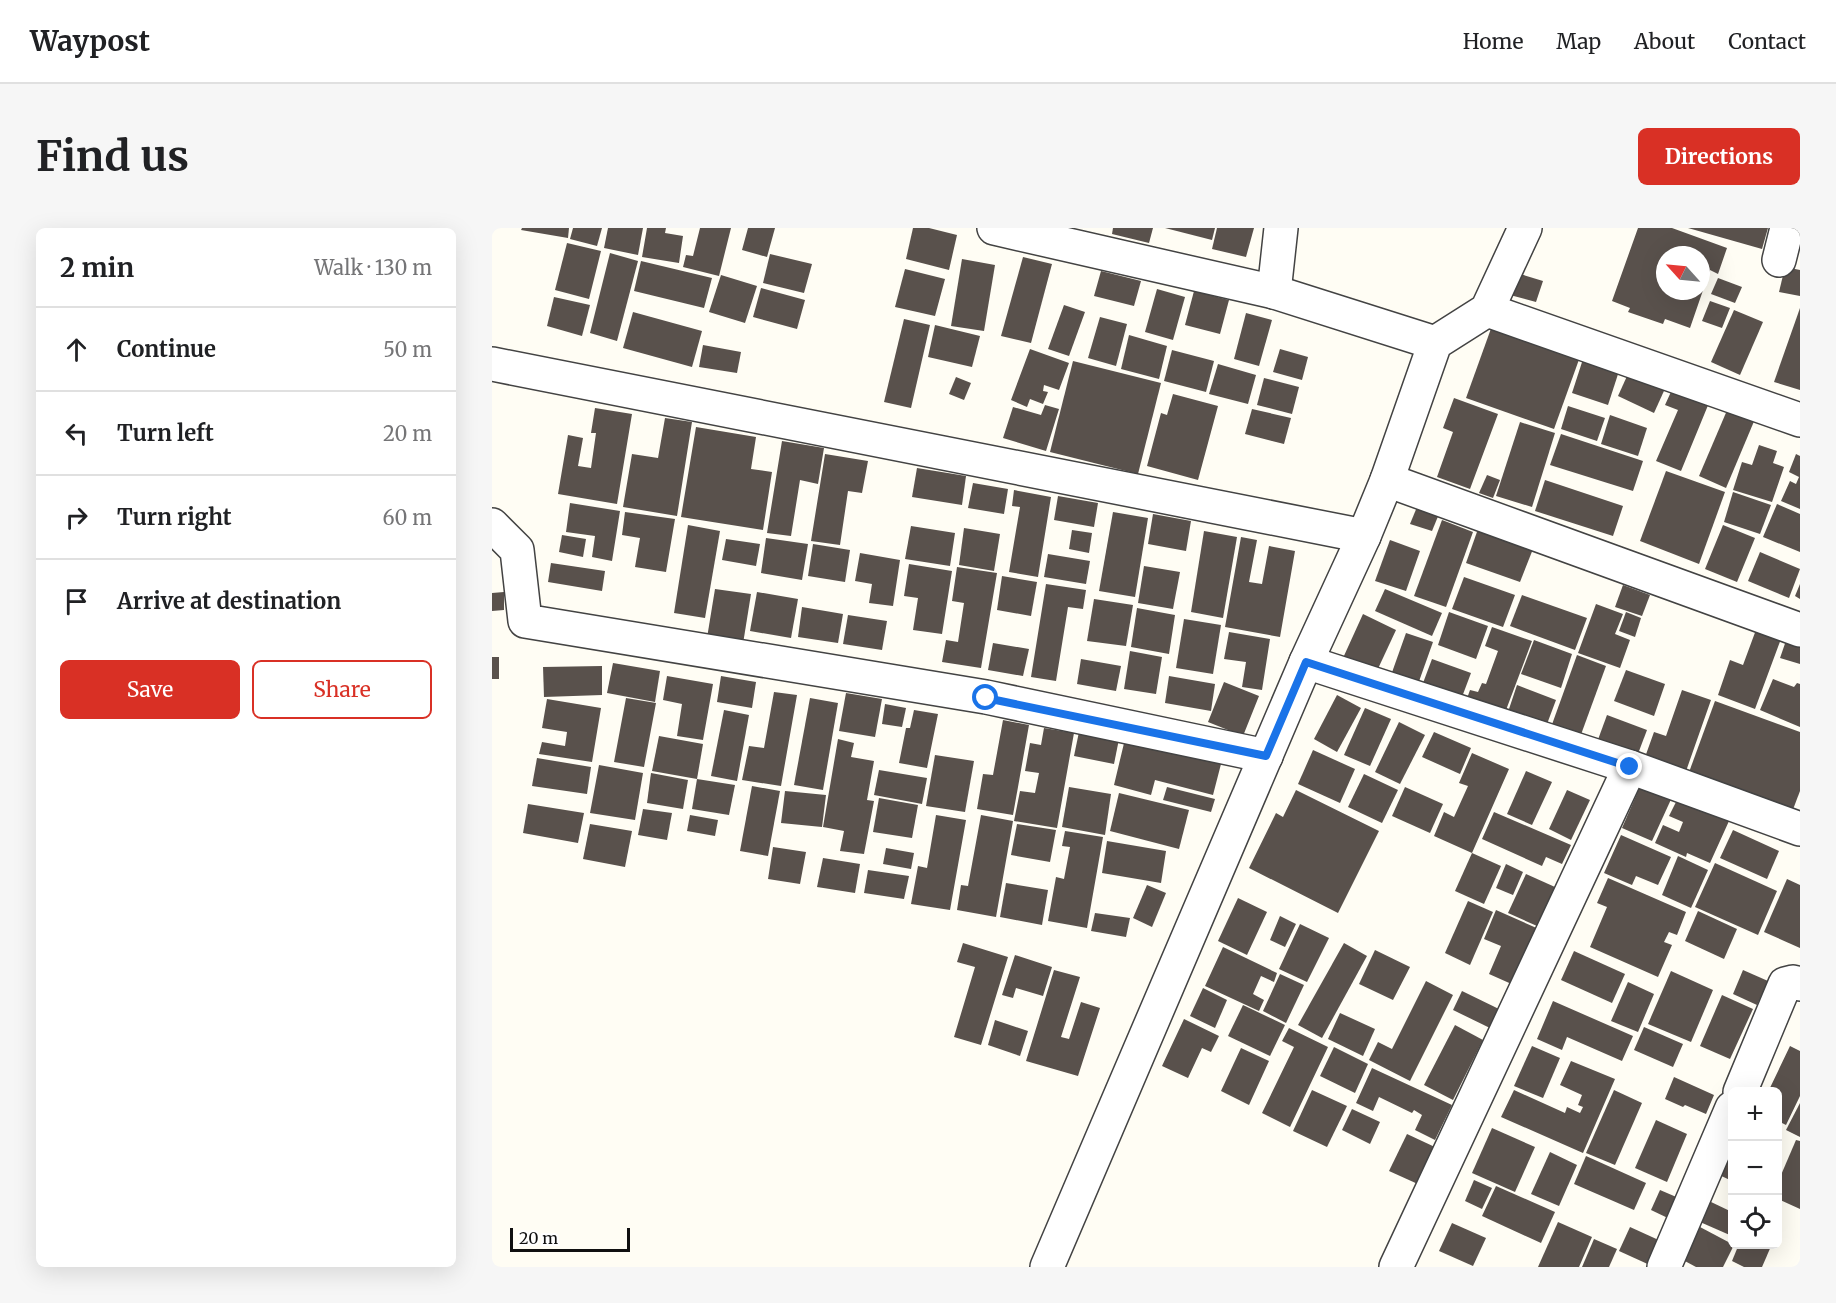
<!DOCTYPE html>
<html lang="en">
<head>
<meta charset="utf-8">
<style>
  body { margin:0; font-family:Merriweather,serif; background:#f6f6f6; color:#202124 }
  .controls { position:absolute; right:18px; bottom:18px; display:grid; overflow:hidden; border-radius:9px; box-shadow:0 6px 24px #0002 }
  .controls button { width:54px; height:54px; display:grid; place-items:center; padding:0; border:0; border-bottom:2px solid #e0e0e0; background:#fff; color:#202124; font:30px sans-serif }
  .compass { position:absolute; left:1164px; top:18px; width:54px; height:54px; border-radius:50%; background:#fff; box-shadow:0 6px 24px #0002; rotate:297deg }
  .scale { position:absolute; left:18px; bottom:15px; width:120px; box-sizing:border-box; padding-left:6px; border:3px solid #101010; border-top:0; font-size:16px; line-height:21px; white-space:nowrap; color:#101010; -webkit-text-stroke:4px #fff; paint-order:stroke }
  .stop { position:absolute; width:18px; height:18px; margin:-14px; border:4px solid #1a73e8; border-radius:50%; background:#fff }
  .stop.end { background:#1a73e8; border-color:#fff; box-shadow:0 2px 6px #0008 }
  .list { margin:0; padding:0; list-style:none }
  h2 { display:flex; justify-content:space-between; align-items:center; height:78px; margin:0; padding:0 24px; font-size:26px }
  h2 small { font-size:20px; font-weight:400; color:#757577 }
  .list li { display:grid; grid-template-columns:39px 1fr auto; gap:18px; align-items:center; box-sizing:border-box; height:84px; padding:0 24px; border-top:2px solid #e0e0e0 }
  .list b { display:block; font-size:22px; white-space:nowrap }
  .list em { font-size:20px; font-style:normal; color:#757577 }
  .actions { display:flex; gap:12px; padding:18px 24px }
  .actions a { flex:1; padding:14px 0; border:2px solid #d93025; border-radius:9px; text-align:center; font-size:21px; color:#d93025 }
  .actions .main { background:#d93025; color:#fff }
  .icon { flex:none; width:33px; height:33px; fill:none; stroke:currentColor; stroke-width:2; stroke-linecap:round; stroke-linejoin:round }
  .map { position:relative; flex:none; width:1308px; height:1039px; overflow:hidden; border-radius:9px }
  header { display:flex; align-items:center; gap:36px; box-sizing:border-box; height:84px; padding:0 30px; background:#fff; border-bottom:2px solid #e0e0e0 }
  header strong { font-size:28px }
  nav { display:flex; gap:33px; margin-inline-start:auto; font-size:21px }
  .intro { display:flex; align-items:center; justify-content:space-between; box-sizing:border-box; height:144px; padding:0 36px }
  h1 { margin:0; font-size:42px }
  .button { padding:15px 27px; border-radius:9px; background:#d93025; color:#fff; font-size:21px; font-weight:700 }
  main { display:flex; gap:36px; padding:0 36px }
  aside { flex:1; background:#fff; border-radius:9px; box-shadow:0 6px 24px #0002 }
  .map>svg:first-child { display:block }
  .building { fill:#59514c; fill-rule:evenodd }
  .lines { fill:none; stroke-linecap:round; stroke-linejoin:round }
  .minor-casing { stroke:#434343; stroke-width:36 }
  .minor { stroke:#fff; stroke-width:33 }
  .route { stroke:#1a73e8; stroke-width:8 }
</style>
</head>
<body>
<header>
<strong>Waypost</strong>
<nav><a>Home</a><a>Map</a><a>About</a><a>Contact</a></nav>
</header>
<div class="intro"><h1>Find us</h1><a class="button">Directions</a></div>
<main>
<aside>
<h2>2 min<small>Walk · 130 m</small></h2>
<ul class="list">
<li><svg class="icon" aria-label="ahead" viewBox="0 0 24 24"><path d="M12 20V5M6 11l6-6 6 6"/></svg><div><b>Continue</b></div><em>50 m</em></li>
<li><svg class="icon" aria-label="left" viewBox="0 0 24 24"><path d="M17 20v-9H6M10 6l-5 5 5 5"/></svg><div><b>Turn left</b></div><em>20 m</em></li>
<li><svg class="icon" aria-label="right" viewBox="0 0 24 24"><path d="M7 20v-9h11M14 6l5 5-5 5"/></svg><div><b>Turn right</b></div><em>60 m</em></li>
<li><svg class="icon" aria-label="arrive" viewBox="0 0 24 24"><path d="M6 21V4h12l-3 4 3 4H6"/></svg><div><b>Arrive at destination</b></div></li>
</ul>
<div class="actions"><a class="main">Save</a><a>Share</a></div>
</aside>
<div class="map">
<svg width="1308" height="1039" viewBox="0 0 1308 1039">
  <rect width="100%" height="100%" fill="#fffdf4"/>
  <g class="building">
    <polygon points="30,0 77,0 76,10 29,2"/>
    <polygon points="81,0 110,0 105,18 78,11"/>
    <polygon points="116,0 151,0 146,27 112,20"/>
    <polygon points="155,0 174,0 173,5 191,8 187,35 150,29"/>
    <polygon points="208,0 239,0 227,48 191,39 194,27 201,28"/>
    <polygon points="256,0 283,0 275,29 250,22"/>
    <polygon points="421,0 437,0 465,7 457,42 414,31"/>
    <polygon points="621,0 661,0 657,15 620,6"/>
    <polygon points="673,0 723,0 720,12"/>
    <polygon points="725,0 762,0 754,29 720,21"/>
    <path d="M1146 0H1180L1235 20 1226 46 1218 42 1198 100 1173 91 1171 96 1136 84 1138 80 1120 73ZM1173 27H1209V63H1173Z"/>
    <polygon points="1196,0 1276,0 1270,21"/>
    <polygon points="75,15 109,23 97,71 63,62"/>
    <polygon points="118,25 146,33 125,113 98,105"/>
    <polygon points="278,26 320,36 312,65 271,55"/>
    <polygon points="531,29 560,36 539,115 509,108"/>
    <polygon points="470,31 503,37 492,103 459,98"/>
    <polygon points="149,33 220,50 212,80 142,63"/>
    <polygon points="1293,39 1308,42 1308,68 1287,64"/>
    <polygon points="413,41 453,51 443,88 403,79"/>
    <polygon points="609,43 649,53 642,78 602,68"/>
    <polygon points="1025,45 1051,53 1044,74 1018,67"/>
    <polygon points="229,47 265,58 253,95 217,84"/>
    <polygon points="1226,50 1250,59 1243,75 1219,66"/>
    <polygon points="269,60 313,72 305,101 261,89"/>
    <polygon points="665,61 693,69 681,112 653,104"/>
    <polygon points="702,63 737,72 728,106 693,97"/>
    <polygon points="62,69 98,77 90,108 55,98"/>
    <polygon points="1218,73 1238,80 1230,100 1210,93"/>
    <polygon points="572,77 593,84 577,128 556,121"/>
    <polygon points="1308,80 1308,162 1282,154"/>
    <polygon points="1242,82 1271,94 1248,147 1219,134"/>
    <polygon points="141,84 210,103 200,139 131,120"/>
    <polygon points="754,85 780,92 767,138 742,131"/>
    <polygon points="608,89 635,96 624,138 596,130"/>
    <polygon points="412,91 438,97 419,180 392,174"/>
    <polygon points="1001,95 1089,126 1062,201 974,170"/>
    <polygon points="443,97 488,108 480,139 436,129"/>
    <polygon points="637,107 675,118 667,151 629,141"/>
    <polygon points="211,117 249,124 245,145 207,139"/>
    <polygon points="538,121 577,135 567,162 552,157 551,163 556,164 551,176 538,171 535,179 519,172"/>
    <polygon points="788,121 816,129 810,152 781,144"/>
    <polygon points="680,122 722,133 714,164 672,153"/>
    <polygon points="1092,128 1128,140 1116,177 1080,165"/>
    <polygon points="581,133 669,155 646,246 558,224"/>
    <polygon points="726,136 764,147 756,176 717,166"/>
    <polygon points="1140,137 1176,154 1162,185 1126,168"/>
    <polygon points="464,149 479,155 472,172 457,166"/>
    <polygon points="772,150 807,159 800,186 765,177"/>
    <polygon points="1183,155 1219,170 1189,243 1164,233 1186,182 1173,177"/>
    <polygon points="681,166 726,178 706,252 655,238 669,185 675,187"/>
    <polygon points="962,170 1006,186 978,261 945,249 961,204 951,200"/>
    <polygon points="553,177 567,181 554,223 511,210 521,179 549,187"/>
    <polygon points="1076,178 1113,190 1105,213 1069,201"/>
    <polygon points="103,180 140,186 125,276 66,266 76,207 91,210 86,238 99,240 104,205 99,205"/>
    <polygon points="1236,180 1263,191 1234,260 1207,248"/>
    <polygon points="760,181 799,190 792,216 753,206"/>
    <polygon points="1118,187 1155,200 1146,228 1109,216"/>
    <polygon points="173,190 200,194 185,288 131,279 140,226 166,230"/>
    <polygon points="1028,194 1063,205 1040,279 1004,268"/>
    <polygon points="204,199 264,209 259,241 280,244 271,302 189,289"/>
    <polygon points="1069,206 1151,233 1141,263 1058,237"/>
    <polygon points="290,213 332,220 326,256 308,252 299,308 275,305"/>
    <polygon points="1267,217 1285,223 1281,235 1292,239 1280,274 1241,262 1250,234 1260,237"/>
    <polygon points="333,226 376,233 370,265 356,263 348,317 319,313"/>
    <polygon points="1304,226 1308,228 1308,281 1289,273 1298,253 1304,256 1307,249 1297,244"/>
    <polygon points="425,240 474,248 470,277 420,269"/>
    <polygon points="1174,243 1233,264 1207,336 1148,313"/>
    <polygon points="995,247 1008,252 1001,270 987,265"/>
    <polygon points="1053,252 1131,278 1121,308 1043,283"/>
    <polygon points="481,255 516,261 512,286 476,280"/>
    <polygon points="522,262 559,269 546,349 517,344 528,279 520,278"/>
    <polygon points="1241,264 1279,277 1268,306 1232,294"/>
    <polygon points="566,268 606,275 602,299 562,292"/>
    <polygon points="78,275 128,283 120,333 100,329 103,308 74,304"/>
    <polygon points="1285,276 1308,286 1308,324 1271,309"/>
    <polygon points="925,279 947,286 940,303 918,296"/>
    <polygon points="133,284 183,291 174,344 143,339 148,310 130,307"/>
    <polygon points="621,284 656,290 643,369 607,363"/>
    <polygon points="661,286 699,293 694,323 656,316"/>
    <polygon points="950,292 981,304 954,379 922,368"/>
    <polygon points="196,297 228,303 213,390 182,385"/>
    <polygon points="1231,297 1263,310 1245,354 1213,341"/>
    <polygon points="419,298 463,305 458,338 413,331"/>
    <polygon points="472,300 508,306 502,343 467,337"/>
    <polygon points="986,301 1041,321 1028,354 974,335"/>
    <polygon points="580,302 600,305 597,325 577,321"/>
    <polygon points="712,303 745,309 731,390 699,384"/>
    <polygon points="70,307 94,311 91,329 67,324"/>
    <polygon points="749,309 765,312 757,354 770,356 777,318 803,323 788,409 733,399"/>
    <polygon points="274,310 316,316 310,352 269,345"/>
    <polygon points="234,311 268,316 264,338 230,332"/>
    <polygon points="898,312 928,323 914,363 883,353"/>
    <polygon points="321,316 358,322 353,354 316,348"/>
    <polygon points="1268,324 1308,341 1297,370 1256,353"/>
    <polygon points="368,325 408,332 401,378 377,375 380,356 363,353"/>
    <polygon points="556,326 598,333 594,356 552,349"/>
    <polygon points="59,335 113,343 110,363 56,354"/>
    <polygon points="417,336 460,343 450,406 421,402 426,370 412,368"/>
    <polygon points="652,338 688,344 681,381 646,375"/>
    <polygon points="465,339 505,345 489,440 450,434 454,412 466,414 472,375 460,373"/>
    <polygon points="510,348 545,354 539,388 505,382"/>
    <polygon points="972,349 1023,367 1011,399 960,381"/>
    <polygon points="554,356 594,362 591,381 576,379 564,453 539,449"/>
    <polygon points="1308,356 1308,371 1303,368"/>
    <polygon points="1131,357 1158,367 1150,388 1123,379"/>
    <polygon points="223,361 259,366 250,422 214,416"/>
    <polygon points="893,361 950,385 940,408 883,383"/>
    <polygon points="12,364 12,382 0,383 0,365"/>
    <polygon points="265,364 306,371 299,410 258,403"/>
    <polygon points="1030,367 1095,390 1083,422 1018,398"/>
    <polygon points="602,371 641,377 634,418 595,413"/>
    <polygon points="1104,376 1131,386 1123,406 1138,412 1128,440 1086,425"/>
    <polygon points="310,379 351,386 346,415 306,409"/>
    <polygon points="645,380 683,387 677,426 639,419"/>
    <polygon points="957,384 996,398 984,431 946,417"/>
    <polygon points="1134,384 1149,390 1143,409 1127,403"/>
    <polygon points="871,386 904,402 884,445 851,430"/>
    <polygon points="356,387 395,393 390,422 351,416"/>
    <polygon points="692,391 729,397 721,446 684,440"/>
    <polygon points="1268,391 1293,400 1263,481 1226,467 1238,432 1251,437"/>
    <polygon points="1000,399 1040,413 1011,490 973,476 978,462 986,464 990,455 994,456 1006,423 993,418"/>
    <polygon points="1298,401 1308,404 1308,436 1288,430"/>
    <polygon points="737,404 778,411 770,462 750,459 754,434 732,431"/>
    <polygon points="914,405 941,414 925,459 898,450"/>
    <polygon points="1042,412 1080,426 1069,460 1029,446"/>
    <polygon points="501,415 537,421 531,448 496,442"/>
    <polygon points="638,423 670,429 664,466 632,461"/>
    <polygon points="1085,427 1114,438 1087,512 1058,502"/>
    <rect x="0" y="429" width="7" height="22"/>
    <polygon points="589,431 629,438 624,463 585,456"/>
    <polygon points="940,431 979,445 967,477 928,463"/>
    <polygon points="121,435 168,443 163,474 115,465"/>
    <polygon points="110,438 110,467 52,469 51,439"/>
    <polygon points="1134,442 1173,456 1162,488 1122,473"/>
    <polygon points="175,448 221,456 211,512 185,508 190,476 171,472"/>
    <polygon points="229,448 264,454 260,480 225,474"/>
    <polygon points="677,448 723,456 719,483 673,475"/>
    <polygon points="1281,451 1302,459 1305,455 1308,456 1308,499 1268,482"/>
    <polygon points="732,454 767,468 751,508 716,494"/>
    <polygon points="1025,457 1064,472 1052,504 1014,490"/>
    <polygon points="1190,462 1219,472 1193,546 1152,532 1162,504 1174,508"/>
    <polygon points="282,464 305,467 289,558 250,552 257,518 272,520"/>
    <polygon points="354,465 390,471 383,509 347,503"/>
    <polygon points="845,467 869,480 845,524 822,511"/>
    <polygon points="134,470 164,475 152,539 122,534"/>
    <polygon points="318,470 346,475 331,562 302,557"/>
    <polygon points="55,471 109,480 100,534 47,526 50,514 73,518 75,504 50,500"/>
    <polygon points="1223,473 1308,504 1308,563 1300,584 1196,547"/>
    <polygon points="393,476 414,480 410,499 390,496"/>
    <polygon points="873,480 899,491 878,538 852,527"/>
    <polygon points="232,482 257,487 245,553 219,548"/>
    <polygon points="422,482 446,486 435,540 407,535 414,500 418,500"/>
    <polygon points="1115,487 1155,502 1144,531 1104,517"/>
    <polygon points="511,492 537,497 521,587 485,581 491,546 501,547"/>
    <polygon points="907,494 933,507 908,556 883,544"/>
    <polygon points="588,499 628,506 622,536 582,528"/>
    <polygon points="552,500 582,505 565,600 522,593 528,563 543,565 547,545 533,543 538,515 549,517"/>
    <polygon points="942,504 979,520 968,546 930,529"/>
    <polygon points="167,508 211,516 205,551 160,543"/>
    <polygon points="346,511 362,515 359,529 382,533 375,572 382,573 372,626 348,623 352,603 331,599"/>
    <polygon points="633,511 729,536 721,567 663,552 659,567 622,557"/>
    <polygon points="821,522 863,541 848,575 806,556"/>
    <polygon points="980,525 1017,541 980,625 942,608 952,584 962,589 976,558 967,555"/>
    <polygon points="443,527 482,533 473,584 434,578"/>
    <polygon points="45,530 99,539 95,566 40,558"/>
    <polygon points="107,537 151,545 143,592 98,585"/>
    <polygon points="387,542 435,550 430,576 382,567"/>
    <polygon points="1034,543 1060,554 1040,597 1015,586"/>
    <polygon points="159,545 196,552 191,581 155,575"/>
    <polygon points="872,546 906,562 890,595 856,579"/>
    <polygon points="205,551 243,557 237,587 200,581"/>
    <polygon points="1150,554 1181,567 1160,613 1130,600"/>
    <polygon points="260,558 288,563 276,628 248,623"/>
    <polygon points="577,559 619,566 613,607 570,599"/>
    <polygon points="675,559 723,571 719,584 671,572"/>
    <polygon points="913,559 951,576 938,605 900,588"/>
    <polygon points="804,562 887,603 846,685 757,640 784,585 791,589"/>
    <polygon points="1075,562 1098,572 1079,612 1057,601"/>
    <polygon points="293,563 334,567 330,599 289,595"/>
    <polygon points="627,565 697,582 687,621 618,603"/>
    <polygon points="387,570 426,577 420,610 381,604"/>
    <polygon points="1186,570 1237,593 1218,635 1195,625 1194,629 1163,615 1171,597 1187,604 1191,594 1177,588"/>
    <polygon points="36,576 92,585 86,615 31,605"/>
    <polygon points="151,581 180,585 175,612 146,607"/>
    <polygon points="1002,584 1079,617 1070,636 1054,629 1050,638 990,611"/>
    <polygon points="198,587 226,592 223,608 195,603"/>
    <polygon points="444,587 474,592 458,682 419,676 426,638 435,640"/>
    <polygon points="489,587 521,593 504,689 465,682 469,657 476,658"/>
    <polygon points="98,596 140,603 133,639 91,631"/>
    <polygon points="525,596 564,602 558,634 519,627"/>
    <polygon points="1241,602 1287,623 1275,651 1228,630"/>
    <polygon points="573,603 611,609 595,700 556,693 564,649 572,651 578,619 570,618"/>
    <polygon points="1129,607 1179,629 1166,657 1144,648 1140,657 1112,645"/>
    <polygon points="615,613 674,623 669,655 610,645"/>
    <polygon points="281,619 314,624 308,656 276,651"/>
    <polygon points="394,620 422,625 419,641 391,636"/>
    <polygon points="980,625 1009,638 992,676 963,663"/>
    <polygon points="1186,628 1216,642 1199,680 1170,667"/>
    <polygon points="331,630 368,636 363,665 325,659"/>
    <polygon points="1223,635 1285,663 1266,707 1203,679"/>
    <polygon points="1014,636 1031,644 1021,667 1004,660"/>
    <polygon points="376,642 417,648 412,671 372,665"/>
    <polygon points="1034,646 1063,659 1045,698 1016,685"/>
    <polygon points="1116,650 1194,684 1185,707 1177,704 1172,714 1180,717 1166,749 1098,719 1115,679 1105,675"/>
    <polygon points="1295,651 1308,657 1308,720 1272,704"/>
    <polygon points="514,655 556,662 550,697 508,689"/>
    <polygon points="655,657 674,665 660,699 641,690"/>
    <polygon points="746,670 775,684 755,727 726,713"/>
    <polygon points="976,673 1001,684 978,737 953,725"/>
    <polygon points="1004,682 1049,702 1024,758 997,746 1009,718 992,711"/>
    <polygon points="1206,683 1245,701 1232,731 1193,713"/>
    <polygon points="603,685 638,690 634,709 599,703"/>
    <polygon points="788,688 804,696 793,719 778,712"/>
    <polygon points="808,696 837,710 815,754 787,741"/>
    <polygon points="471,715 516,729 489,817 462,809 483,739 465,734"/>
    <polygon points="852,715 875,728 830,810 806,797"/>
    <polygon points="731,719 785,745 782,754 769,748 761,766 772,772 767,783 713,758"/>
    <polygon points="883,722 918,739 901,772 867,756"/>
    <polygon points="1082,723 1133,746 1120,775 1069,752"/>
    <polygon points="523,727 560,739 551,768 524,760 521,770 510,767"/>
    <polygon points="562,742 588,749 569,809 577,811 589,774 608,780 586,848 534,833"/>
    <polygon points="1251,742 1276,753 1265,777 1241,766"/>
    <polygon points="1179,743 1221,762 1199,814 1156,796"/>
    <polygon points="788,746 812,757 794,795 771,783"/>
    <polygon points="934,753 961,767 918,853 877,832 886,814 900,821"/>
    <polygon points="1136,754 1162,766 1146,804 1119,793"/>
    <polygon points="711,760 735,772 723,800 698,788"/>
    <polygon points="970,763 1009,782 1000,801 961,782"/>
    <polygon points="1230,767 1261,781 1238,831 1208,818"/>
    <polygon points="1061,773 1141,808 1130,833 1075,809 1070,822 1045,811"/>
    <polygon points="751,777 793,797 778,828 736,808"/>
    <polygon points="848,785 883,801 871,828 836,811"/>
    <polygon points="692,791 727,808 719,824 710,820 696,850 670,838"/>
    <polygon points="503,792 536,803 528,828 496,817"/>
    <polygon points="963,797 991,812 961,872 932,857"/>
    <polygon points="1152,799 1191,816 1181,839 1142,822"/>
    <polygon points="797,800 836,819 798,899 770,885 802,819 790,813"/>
    <polygon points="1040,818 1068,830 1051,870 1022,858"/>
    <polygon points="1298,818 1308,823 1308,868 1294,897 1286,893 1286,864 1276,864"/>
    <polygon points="842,819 876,836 863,865 828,848"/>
    <polygon points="749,820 777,833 757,877 729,863"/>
    <polygon points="1079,833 1123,851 1091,925 1009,889 1022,862 1073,885 1075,879 1088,885 1091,879 1086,877 1090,867 1068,857"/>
    <polygon points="880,840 960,877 943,912 923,902 930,887 922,882 920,885 887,869 881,883 864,875"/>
    <polygon points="1182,849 1222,867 1214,886 1193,877 1191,879 1173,871"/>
    <polygon points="820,862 855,878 835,919 801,903"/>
    <polygon points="1122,862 1150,875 1123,937 1094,925"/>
    <polygon points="1308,875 1308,909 1294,902"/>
    <polygon points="860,881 888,894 878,916 850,902"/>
    <polygon points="1164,892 1195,906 1175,954 1143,940"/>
    <polygon points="1000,900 1043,919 1023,964 980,945"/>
    <polygon points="915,906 945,920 928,957 897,943"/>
    <polygon points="1240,907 1240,953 1223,945"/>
    <polygon points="1304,912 1308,913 1308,981 1286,971 1286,954"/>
    <polygon points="1058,924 1085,937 1067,978 1039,966"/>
    <polygon points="1094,928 1154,955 1142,982 1082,956"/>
    <polygon points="982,952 1000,960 990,981 973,973"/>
    <polygon points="1004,958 1063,984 1049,1015 990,988"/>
    <polygon points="1168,962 1189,971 1180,992 1159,982"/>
    <polygon points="1217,973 1240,984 1240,1008 1208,994"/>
    <polygon points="1066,994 1100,1009 1087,1039 1046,1039"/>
    <polygon points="960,995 994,1010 981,1038 947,1023"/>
    <polygon points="1138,999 1171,1014 1160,1038 1127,1023"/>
    <polygon points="1208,999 1242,1017 1231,1039 1204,1039 1191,1032"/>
    <polygon points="1102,1011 1125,1021 1117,1039 1090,1039"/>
    <polygon points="1247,1016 1280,1016 1270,1039 1252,1039 1240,1033"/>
  </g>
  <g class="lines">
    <defs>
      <g id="minor">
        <polyline points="502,0 782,64 943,115"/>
        <polyline points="1287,32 1295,0"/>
        <polyline points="782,64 789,0"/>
        <polyline points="995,82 1308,192"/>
        <polyline points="0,136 872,308"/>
        <polyline points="895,252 1308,402"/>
        <polyline points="0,297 25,322 33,393 494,469 774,528"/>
        <polyline points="814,434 1138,539 1308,601"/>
        <polyline points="1248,864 1293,756 1301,754 1308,756"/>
        <polyline points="555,1039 814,434 872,308 895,252 943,115 995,82 1033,0"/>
        <polyline points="904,1039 1138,539"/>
        <polyline points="1172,1039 1240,880"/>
      </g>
    </defs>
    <use href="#minor" class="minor-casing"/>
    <use href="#minor" class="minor"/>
  </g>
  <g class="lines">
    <polyline class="route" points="494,470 774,528 814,434 1138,539"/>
  </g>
</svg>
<div class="controls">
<button>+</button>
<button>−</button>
<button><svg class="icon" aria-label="locate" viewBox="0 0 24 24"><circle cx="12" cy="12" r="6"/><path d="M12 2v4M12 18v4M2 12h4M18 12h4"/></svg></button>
</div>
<svg class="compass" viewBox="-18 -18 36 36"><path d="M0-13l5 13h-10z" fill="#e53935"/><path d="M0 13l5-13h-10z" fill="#757577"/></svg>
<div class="scale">20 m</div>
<div class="stop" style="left:494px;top:470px"></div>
<div class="stop end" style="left:1138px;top:539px"></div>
</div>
</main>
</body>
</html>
